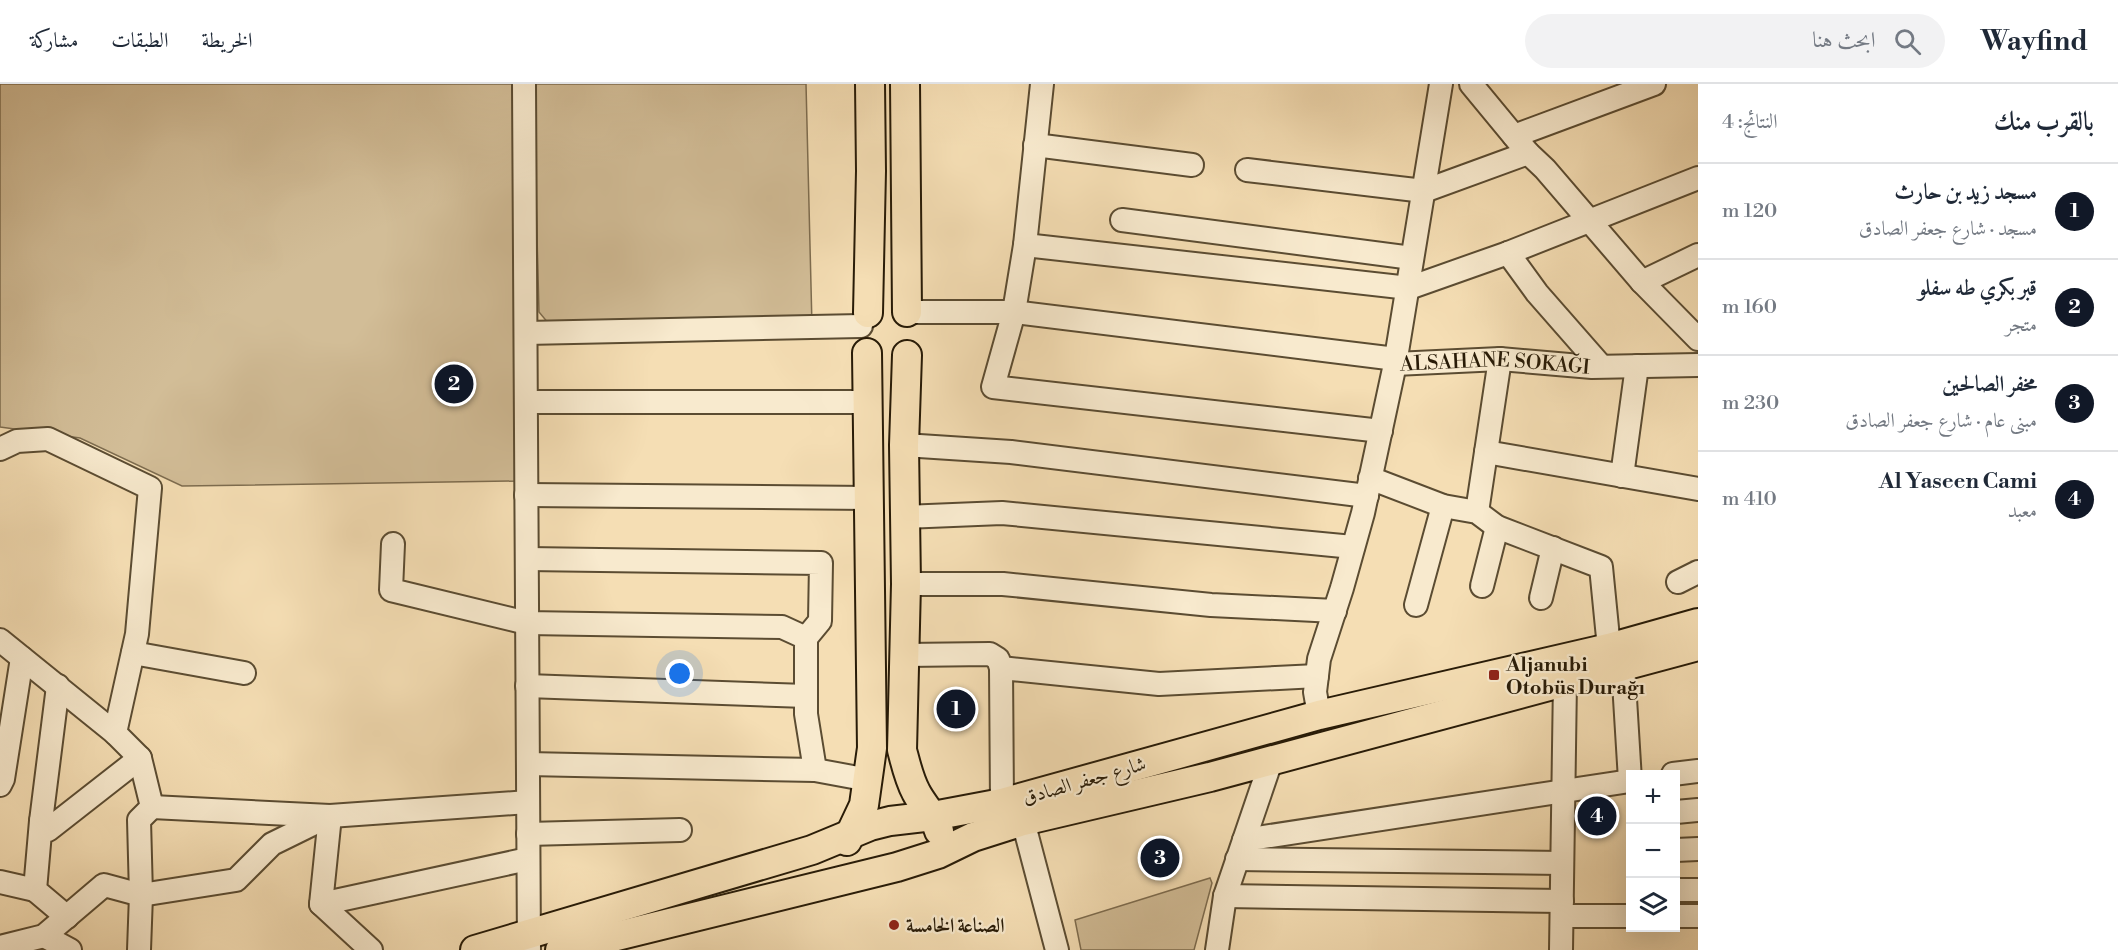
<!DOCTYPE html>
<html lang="ar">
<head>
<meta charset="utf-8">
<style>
  body { margin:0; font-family:"Libre Bodoni",Amiri,serif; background:#f2f2f3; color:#1f2937; direction:rtl }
  .controls { position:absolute; right:18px; bottom:18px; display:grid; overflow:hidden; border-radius:0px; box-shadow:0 6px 24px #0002 }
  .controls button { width:54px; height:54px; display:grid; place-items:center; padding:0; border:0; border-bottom:2px solid #e0e1e3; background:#fff; color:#1f2937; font:30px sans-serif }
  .you { position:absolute; left:680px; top:590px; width:21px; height:21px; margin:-15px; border:4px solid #fff; border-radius:50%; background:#1a73e8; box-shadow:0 0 0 9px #1a73e833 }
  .badge { display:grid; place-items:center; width:39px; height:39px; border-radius:50%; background:#111827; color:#fff; font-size:20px; font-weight:700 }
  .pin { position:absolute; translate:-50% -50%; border:3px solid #fff; box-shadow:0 2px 6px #0006 }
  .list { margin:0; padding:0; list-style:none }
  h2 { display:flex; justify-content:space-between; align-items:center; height:78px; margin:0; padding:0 24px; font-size:26px }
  h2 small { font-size:20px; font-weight:400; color:#747a83 }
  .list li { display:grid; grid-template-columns:39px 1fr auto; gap:18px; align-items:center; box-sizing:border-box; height:96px; padding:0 24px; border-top:2px solid #e0e1e3 }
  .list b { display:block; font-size:22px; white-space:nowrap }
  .list p { margin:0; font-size:20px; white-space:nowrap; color:#747a83 }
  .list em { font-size:20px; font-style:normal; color:#747a83 }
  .icon { flex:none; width:33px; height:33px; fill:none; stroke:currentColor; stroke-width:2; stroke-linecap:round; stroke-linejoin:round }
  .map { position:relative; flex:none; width:1698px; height:866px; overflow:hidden; direction:ltr }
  header { display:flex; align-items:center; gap:36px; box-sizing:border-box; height:84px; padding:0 30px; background:#fff; border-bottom:2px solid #e0e1e3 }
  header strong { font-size:28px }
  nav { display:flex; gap:33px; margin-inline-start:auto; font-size:21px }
  .search { width:420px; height:54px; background:#f2f2f3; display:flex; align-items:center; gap:15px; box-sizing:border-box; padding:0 21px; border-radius:33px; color:#747a83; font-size:22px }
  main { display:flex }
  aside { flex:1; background:#fff }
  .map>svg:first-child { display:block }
  .green { fill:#d2bd97; stroke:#7d6c4f; stroke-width:1.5 }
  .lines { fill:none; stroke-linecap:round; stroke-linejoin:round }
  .minor-casing { stroke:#5b4c32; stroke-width:26 }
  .major-casing { stroke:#281b07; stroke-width:32 }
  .minor { stroke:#f8eace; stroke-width:22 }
  .major { stroke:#f5deb4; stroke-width:28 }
  .poi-dot { fill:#8f2418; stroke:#f8eace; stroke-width:2 }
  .labels { text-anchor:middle; stroke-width:4.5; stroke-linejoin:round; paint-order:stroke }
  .street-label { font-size:20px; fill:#281b07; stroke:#f8eace }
  .poi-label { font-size:20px; font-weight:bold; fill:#281b07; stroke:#f8eace; text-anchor:start }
</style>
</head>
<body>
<header>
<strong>Wayfind</strong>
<div class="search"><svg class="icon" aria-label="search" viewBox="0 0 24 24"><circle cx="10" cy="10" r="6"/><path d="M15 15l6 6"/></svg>ابحث هنا</div>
<nav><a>الخريطة</a><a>الطبقات</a><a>مشاركة</a></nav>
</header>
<main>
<aside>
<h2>بالقرب منك<small>النتائج: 4</small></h2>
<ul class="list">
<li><span class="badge">1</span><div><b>مسجد زيد بن حارث</b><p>مسجد · شارع جعفر الصادق</p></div><em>120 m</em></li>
<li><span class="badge">2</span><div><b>قبر بكري طه سفلو</b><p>متجر</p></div><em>160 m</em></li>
<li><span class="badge">3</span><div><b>مخفر الصالحين</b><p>مبنى عام · شارع جعفر الصادق</p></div><em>230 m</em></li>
<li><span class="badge">4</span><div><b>Al Yaseen Cami</b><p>معبد</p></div><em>410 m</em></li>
</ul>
</aside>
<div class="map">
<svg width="1698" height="866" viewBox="0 0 1698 866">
  <rect width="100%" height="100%" fill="#f5deb4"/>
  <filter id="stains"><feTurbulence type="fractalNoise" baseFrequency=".00333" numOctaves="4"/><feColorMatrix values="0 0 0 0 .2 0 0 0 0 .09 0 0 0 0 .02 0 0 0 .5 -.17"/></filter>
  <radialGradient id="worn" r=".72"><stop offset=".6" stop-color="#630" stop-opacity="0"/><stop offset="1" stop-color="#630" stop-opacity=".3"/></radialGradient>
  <g class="green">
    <polygon points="0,0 517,0 517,397 182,402 80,354 0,343"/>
    <polygon points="533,0 806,0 812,242 549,240 539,228"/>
    <polygon points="1210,794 1212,799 1194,866 1081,866 1075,836"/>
  </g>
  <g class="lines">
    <defs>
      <g id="minor">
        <polyline points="524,0 529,866"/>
        <path id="s1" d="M1441 0 1395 280 1500 275 1592 283 1698 281"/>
        <polyline points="1471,0 1528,69 1545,85 1642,198 1698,255"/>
        <polyline points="1514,52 1654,0"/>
        <polyline points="1035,61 1192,81"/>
        <polyline points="1247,86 1424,107 1528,69"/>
        <polyline points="1122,136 1412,174"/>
        <polyline points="1025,161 1409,204 1508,169 1698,94"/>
        <polyline points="1508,169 1537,209 1601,282"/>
        <polyline points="1642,198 1698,171"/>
        <polyline points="907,228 1014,228 1025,161 1042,0"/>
        <polyline points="526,249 861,242"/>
        <polyline points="526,318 868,318"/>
        <polyline points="1381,347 993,303 1014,228 1396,275"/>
        <polyline points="904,361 1011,368 1367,412"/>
        <polyline points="0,365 17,357 48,355 150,404 137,550 115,649"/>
        <polyline points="1486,368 1698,405"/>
        <polyline points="1622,392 1637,282"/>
        <polyline points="1370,394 1443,422 1477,428 1497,443 1601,483 1609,564"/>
        <polyline points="526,411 869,414"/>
        <polyline points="1477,428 1500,275"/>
        <polyline points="904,433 1002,429 1353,463"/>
        <polyline points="393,460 391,506 527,539 782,543 806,554 806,630 815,686"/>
        <polyline points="527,475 821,479 820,537 806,554"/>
        <polyline points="1678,498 1698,488"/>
        <polyline points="906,500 1003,500 1211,521 1335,527"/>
        <polyline points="1482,502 1497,443"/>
        <polyline points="1541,514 1553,464"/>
        <polyline points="1416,521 1443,422"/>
        <polyline points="0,556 115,649 140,674 152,723 139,736 141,811 139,866"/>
        <polyline points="133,569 244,589"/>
        <polyline points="905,571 990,570 998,575 1001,584"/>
        <polyline points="1623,582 1630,696"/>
        <polyline points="58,602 41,737 48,746 140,674"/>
        <polyline points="527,602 806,612"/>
        <polyline points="1319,631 1315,608 1319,575 1342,504 1363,429 1395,280"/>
        <polyline points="528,680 815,686 869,696"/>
        <polyline points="1673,690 1698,687"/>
        <polyline points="0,701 3,695 22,574"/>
        <polyline points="1002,719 1001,584 1159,600 1317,592"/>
        <polyline points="152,723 330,732 528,718"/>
        <polyline points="1676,728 1698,726"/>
        <polyline points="330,732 321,820 371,866"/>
        <polyline points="41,737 35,806 67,833"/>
        <polyline points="1023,737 1057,866"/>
        <polyline points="528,750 680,746"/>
        <polyline points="1244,756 1630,697"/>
        <polyline points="1676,766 1698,765"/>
        <polyline points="1237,775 1562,779"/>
        <polyline points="0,798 35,806"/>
        <polyline points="1676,806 1698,806"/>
        <polyline points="1225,812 1562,817"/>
        <polyline points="321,820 528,775"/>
        <polyline points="1562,832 1630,832"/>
        <polyline points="1676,832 1698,832"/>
        <polyline points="44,852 70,866"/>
        <polyline points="0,863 44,852 104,801 141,811 236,796 272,760 329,732"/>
        <polyline points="1217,866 1225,812 1271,677"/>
        <polyline points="1561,866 1565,597"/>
      </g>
      <g id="major">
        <polyline points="905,0 907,228"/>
        <polyline points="868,229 871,87 870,0"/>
        <path d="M907 271 904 361 906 500 902 666C906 681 909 695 916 708 923 722 935 732 939 747"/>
        <polyline points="847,757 864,721 872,664 867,269"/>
        <polyline points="475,866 812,766 870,742 890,737 933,732 1002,719 1319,631 1609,564 1698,539"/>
        <polyline points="560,866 897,783 938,770 973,753 1023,737 1210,693 1698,562"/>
      </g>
    </defs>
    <use href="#minor" class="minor-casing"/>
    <use href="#major" class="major-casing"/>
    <use href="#minor" class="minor"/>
    <use href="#major" class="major"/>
  </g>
  <g class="poi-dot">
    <rect x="1488" y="585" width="12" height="12" rx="3"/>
    <circle cx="894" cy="841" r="6"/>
  </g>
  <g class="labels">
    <g class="street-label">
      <text dy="7" stroke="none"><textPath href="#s1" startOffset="384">ALSAHANE SOKAĞI</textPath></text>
      <text transform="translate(1084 696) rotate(-16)" y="7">شارع جعفر الصادق</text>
    </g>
    <g class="poi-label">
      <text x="1506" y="587">Aljanubi<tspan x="1506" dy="23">Otobüs Durağı</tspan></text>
      <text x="906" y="848">الصناعة الخامسة</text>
    </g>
  </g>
  <rect width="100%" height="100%" filter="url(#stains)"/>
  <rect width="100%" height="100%" fill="url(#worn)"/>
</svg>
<div class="controls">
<button>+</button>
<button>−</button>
<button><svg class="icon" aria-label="layers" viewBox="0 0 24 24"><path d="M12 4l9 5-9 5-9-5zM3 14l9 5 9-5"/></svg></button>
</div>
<div class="you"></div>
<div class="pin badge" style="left:956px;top:625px">1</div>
<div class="pin badge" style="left:454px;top:300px">2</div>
<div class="pin badge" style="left:1160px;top:774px">3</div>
<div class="pin badge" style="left:1597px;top:732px">4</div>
</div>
</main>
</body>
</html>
